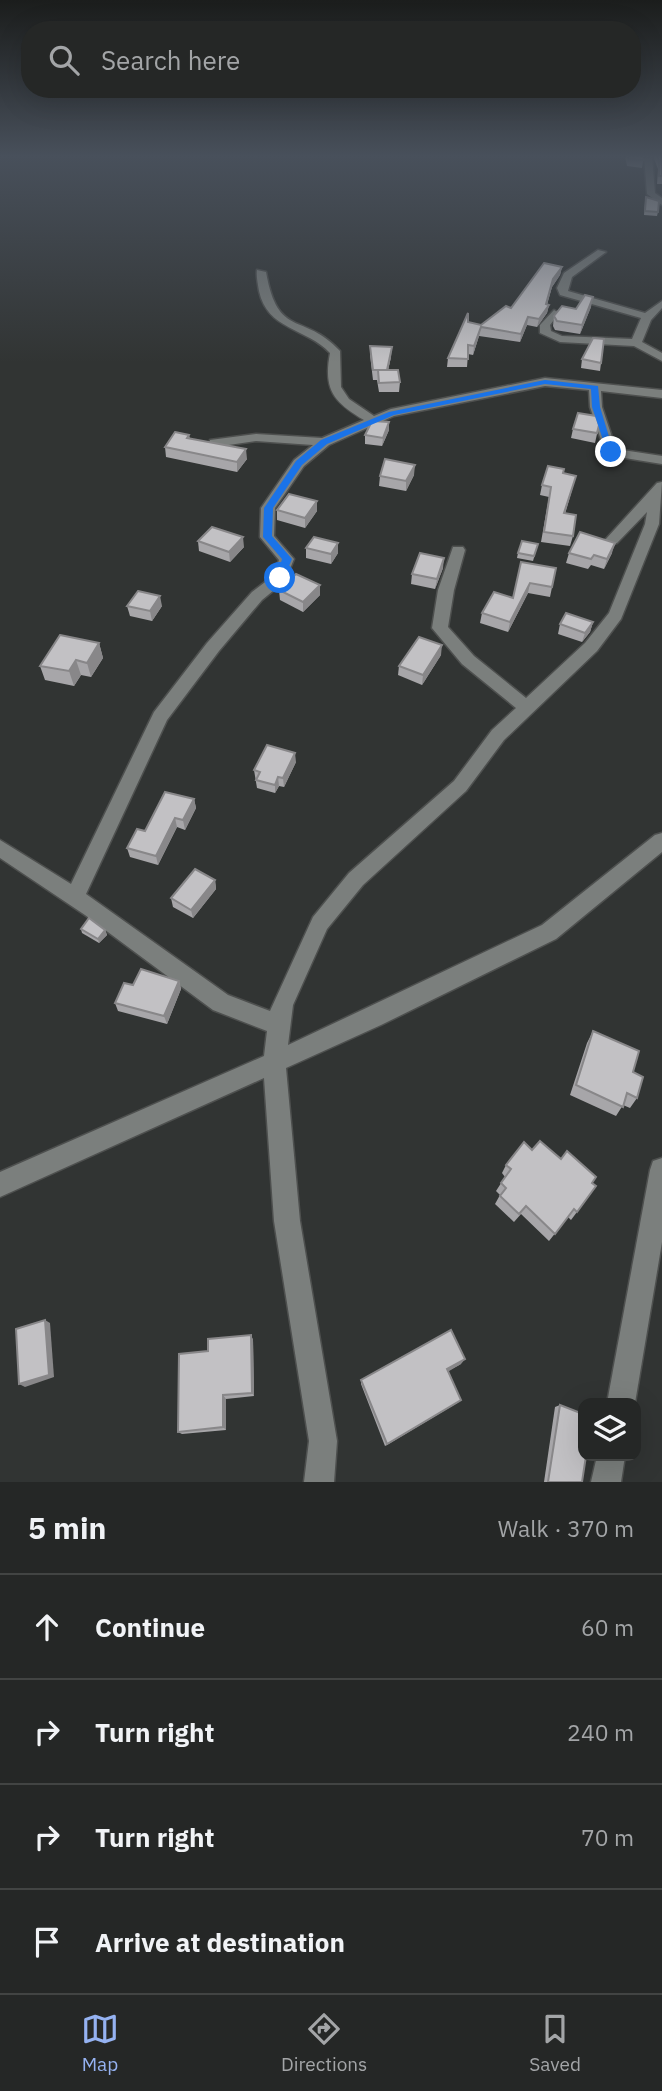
<!DOCTYPE html>
<html lang="en">
<head>
<meta charset="utf-8">
<style>
  body { margin:0; font-family:"IBM Plex Sans",sans-serif; background:#313332; color:#f1f3f6 }
  .controls { position:absolute; right:21px; bottom:21px; display:grid; overflow:hidden; border-radius:14px; box-shadow:0 7px 28px #0002 }
  .controls button { width:63px; height:63px; display:grid; place-items:center; padding:0; border:0; border-bottom:2px solid #424443; background:#252726; color:#f1f3f6; font:35px sans-serif }
  .stop { position:absolute; width:21px; height:21px; margin:-16px; border:5px solid #1a73e8; border-radius:50%; background:#fff }
  .stop.end { background:#1a73e8; border-color:#fff; box-shadow:0 2px 7px #0008 }
  .list { margin:0; padding:0; list-style:none }
  h2 { display:flex; justify-content:space-between; align-items:center; height:91px; margin:0; padding:0 28px; font-size:30px }
  h2 small { font-size:23px; font-weight:400; color:#a3a5a7 }
  .list li { display:grid; grid-template-columns:46px 1fr auto; gap:21px; align-items:center; box-sizing:border-box; height:105px; padding:0 28px; border-top:2px solid #424443 }
  .list b { display:block; font-size:26px; white-space:nowrap }
  .list em { font-size:23px; font-style:normal; color:#a3a5a7 }
  .icon { flex:none; width:38px; height:38px; fill:none; stroke:currentColor; stroke-width:2; stroke-linecap:round; stroke-linejoin:round }
  .map { position:relative; flex:none; width:662px; height:1482px; overflow:hidden }
  .search { position:absolute; background:#252726; box-shadow:0 7px 28px #0002; left:21px; right:21px; top:21px; height:77px; display:flex; align-items:center; gap:18px; box-sizing:border-box; padding:0 24px; border-radius:28px; color:#a3a5a7; font-size:26px }
  .sheet { height:511px; background:#252726 }
  nav { display:flex; justify-content:space-around; align-items:center; box-sizing:border-box; height:98px; border-top:2px solid #424443; background:#252726; font-size:19px; color:#a3a5a7 }
  nav a { display:grid; justify-items:center; gap:4px }
  nav .on { color:#95b2f1 }
  .map>svg:first-child { display:block }
  .lines { fill:none; stroke-linecap:round; stroke-linejoin:round }
  .minor-casing { stroke:#4e504f; stroke-width:3 }
  .minor { fill:#7b7f7d; fill-rule:evenodd }
  .wall { fill:#a7a6a9 }
  .shaded-wall { fill:#888789 }
  .building { fill:#c2c1c4; stroke:#888789; stroke-width:2 }
  .route { fill:#1a73e8 }
</style>
</head>
<body>
<div class="map">
<svg width="662" height="1482" viewBox="0 0 662 1482">
  <rect width="100%" height="100%" fill="#313433"/>
  <g class="lines">
    <defs>
      <g id="minor">
        <polygon points="644,156 652,156 655,193 662,198 662,205 647,194"/>
        <polygon points="598,250 606,252 572,277 568,291 645,313 662,301 662,308 651,320 642,342 662,353 662,361 634,346 560,342 540,333 540,325 554,310 559,313 550,325 551,331 562,336 632,339 641,318 560,295 557,288 564,273"/>
        <path d="M257 270 266 272C278 340 303 311 340 351L341 387 349 399 374 416 391 409 545 378 662 390V398L601 391 602 407 616 449 662 456V464L606 455 590 407 589 390 545 386 394 416 329 445 304 466 275 508 274 536 294 559 285 581 262 600 219 651 167 720 86 894 228 995 270 1011 313 917 349 873 454 781 492 730 516 708 462 664 432 628 438 590 453 547H463L465 550 454 590 448 627 474 656 526 698 585 643 609 613 645 524 647 512 617 543 612 544 605 540 657 483 662 482 659 524 621 619 597 651 504 740 466 791 363 885 327 929 293 1005 288 1045 542 925 655 835 662 833V852L556 939 381 1025 286 1068 300 1221 337 1441 334 1482H304L309 1441 274 1221 264 1078 0 1197V1172L264 1056 267 1031 213 1010 85 915 0 858V840L71 884 154 712 207 643 252 592 273 576 279 560 260 537 261 508 294 460 313 445 256 441 215 447 210 446V440L256 434 322 438 364 420C334 402 323 390 330 353 307 328 267 330 259 291 258 284 256 276 257 270Z"/>
        <polygon points="662,1158 662,1242 635,1403 607,1403 650,1170 653,1161"/>
        <polygon points="597,1456 625,1456 621,1482 591,1482"/>
      </g>
    </defs>
    <use href="#minor" class="minor-casing"/>
    <use href="#minor" class="minor"/>
  </g>
  <g class="wall">
    <polygon points="625,156 644,156 642,168 627,166"/>
    <polygon points="653,156 662,156 662,184 657,184 658,169"/>
    <polygon points="645,202 658,212 657,216 644,215"/>
    <polygon points="562,267 560,275 552,287 547,305 549,305 547,313 537,327 527,325 520,342 479,336 473,355 468,354 467,367 447,367 448,358 468,322 481,325 511,308"/>
    <polygon points="591,307 580,334 555,330 553,326 554,316 576,309"/>
    <polygon points="370,346 391,357 388,370 400,382 399,392 379,392 377,380 373,380 370,355"/>
    <polygon points="582,359 601,363 600,371 581,368"/>
    <polygon points="599,425 595,443 571,438 573,429"/>
    <polygon points="389,430 382,446 365,444 365,435"/>
    <polygon points="189,435 190,439 247,459 237,472 166,457 165,447"/>
    <polygon points="563,474 576,476 565,514 573,536 570,546 541,542 549,497 540,495 542,485"/>
    <polygon points="414,475 406,491 379,486 380,476"/>
    <polygon points="277,510 317,511 305,528 277,520"/>
    <polygon points="198,541 244,547 230,562 199,551"/>
    <polygon points="538,544 533,561 517,558 518,553"/>
    <polygon points="306,548 338,553 331,564 306,558"/>
    <polygon points="569,553 612,553 604,569 591,565 588,569 566,563"/>
    <polygon points="521,562 556,568 550,597 528,593 508,632 480,623 482,613 513,598"/>
    <polygon points="443,568 435,589 411,584 412,574"/>
    <polygon points="279,590 320,595 303,612 280,600"/>
    <polygon points="127,606 162,606 152,621 130,616"/>
    <polygon points="593,622 590,632 582,642 558,634 560,624"/>
    <polygon points="99,643 103,658 91,677 81,675 74,686 45,680 40,666"/>
    <polygon points="441,655 422,685 398,675 399,666"/>
    <polygon points="296,762 284,787 279,786 275,793 257,788 254,770"/>
    <polygon points="194,799 196,808 185,830 177,827 158,865 130,857 127,848 145,831"/>
    <polygon points="215,880 216,889 193,918 173,907 171,898"/>
    <polygon points="81,929 105,930 107,935 99,943 82,933"/>
    <polygon points="179,981 181,989 167,1024 118,1011 115,1003 133,985"/>
    <polygon points="593,1031 633,1072 637,1098 630,1108 623,1105 616,1116 570,1095 587,1043"/>
    <polygon points="532,1150 561,1159 592,1183 577,1212 571,1220 568,1217 549,1241 521,1214 514,1222 495,1204 500,1195 496,1191 505,1177 502,1173 506,1165"/>
    <polygon points="251,1335 253,1340 254,1396 226,1399 226,1430 182,1434 178,1432 208,1351"/>
    <polygon points="461,1364 448,1371 461,1400 457,1403 385,1446 361,1384 361,1380"/>
    <polygon points="560,1405 582,1482 544,1482 555,1407"/>
  </g>
  <g class="shaded-wall">
    <polygon points="562,267 560,275 552,287 545,310 549,305 547,313 537,327 539,319 553,279"/>
    <polygon points="593,297 591,307 580,334 582,325"/>
    <polygon points="528,317 527,325 520,342 521,334"/>
    <polygon points="481,327 479,336 473,355 474,346"/>
    <polygon points="392,347 391,357 386,380 387,370"/>
    <polygon points="389,422 389,430 382,446 383,438"/>
    <polygon points="246,449 247,459 237,472 237,462"/>
    <polygon points="415,465 414,475 406,491 406,481"/>
    <polygon points="317,501 317,511 305,528 305,518"/>
    <polygon points="243,537 244,547 230,562 229,552"/>
    <polygon points="338,543 338,553 331,564 331,554"/>
    <polygon points="615,543 612,553 604,569 607,559"/>
    <polygon points="444,558 443,568 435,589 437,579"/>
    <polygon points="530,583 528,593 508,632 510,622"/>
    <polygon points="320,585 320,595 303,612 303,602"/>
    <polygon points="160,596 162,606 152,621 150,611"/>
    <polygon points="593,622 590,632 582,642 585,633"/>
    <polygon points="99,643 103,658 91,677 87,663"/>
    <polygon points="442,645 441,655 422,685 423,675"/>
    <polygon points="76,660 81,675 74,686 69,671"/>
    <polygon points="295,753 296,762 284,787 283,778"/>
    <polygon points="278,777 279,786 275,793 275,785"/>
    <polygon points="194,799 196,808 185,830 183,820"/>
    <polygon points="175,818 177,827 158,865 156,856"/>
    <polygon points="215,880 216,889 193,918 191,910"/>
    <polygon points="105,930 107,935 99,943 98,939"/>
    <polygon points="179,981 181,989 167,1024 164,1016"/>
    <polygon points="45,1320 50,1323 54,1377 25,1387 19,1384"/>
    <polygon points="251,1335 253,1340 254,1396 252,1393"/>
    <polygon points="465,1359 461,1364 444,1374 447,1369"/>
    <polygon points="223,1395 226,1399 226,1430 223,1427"/>
    <polygon points="461,1400 457,1403 385,1446 387,1444"/>
  </g>
  <g class="building">
    <polygon points="628,156 644,156 644,160 628,159"/>
    <polygon points="657,156 662,156 662,176 659,176 659,161"/>
    <polygon points="646,197 659,201 658,212 645,211"/>
    <polygon points="544,263 562,267 553,279 546,304 549,305 539,319 528,317 521,334 481,327 474,346 468,345 468,359 448,358 468,313 468,322 481,325 506,306 511,308"/>
    <polygon points="585,295 593,297 582,325 557,321 554,316 562,306 576,309"/>
    <polygon points="593,338 604,339 601,363 582,359"/>
    <polygon points="370,346 392,347 387,370 373,370"/>
    <polygon points="378,370 398,370 400,382 379,383"/>
    <polygon points="578,413 596,416 599,425 597,433 573,429"/>
    <polygon points="372,421 389,422 383,438 365,435"/>
    <polygon points="175,432 189,435 187,438 246,449 237,462 165,447"/>
    <polygon points="385,459 415,465 406,481 380,476"/>
    <polygon points="548,466 564,469 563,473 576,476 564,513 576,515 573,536 544,532 551,487 542,485"/>
    <polygon points="289,494 317,501 305,518 277,510"/>
    <polygon points="212,527 243,537 229,552 198,541"/>
    <polygon points="580,532 615,543 607,559 594,555 591,559 569,553"/>
    <polygon points="314,537 338,543 331,554 306,548"/>
    <polygon points="522,541 538,544 534,556 518,553"/>
    <polygon points="420,553 444,558 437,579 412,574"/>
    <polygon points="521,562 556,568 552,587 530,583 510,622 482,613 494,592 513,598"/>
    <polygon points="296,574 320,585 303,602 279,590"/>
    <polygon points="138,591 160,596 150,611 127,606"/>
    <polygon points="566,613 593,622 585,633 560,624"/>
    <polygon points="60,635 99,643 87,663 76,660 69,671 40,666"/>
    <polygon points="419,637 442,645 423,675 399,666"/>
    <polygon points="267,745 295,753 283,778 278,777 275,785 256,780 260,772 254,770"/>
    <polygon points="165,792 194,799 183,820 175,818 156,856 127,848 137,829 145,831"/>
    <polygon points="195,869 215,880 191,910 171,898"/>
    <polygon points="89,918 105,930 98,939 81,929"/>
    <polygon points="141,969 179,981 164,1016 115,1003 124,983 133,985"/>
    <polygon points="593,1031 639,1051 633,1072 643,1077 637,1098 627,1093 623,1107 576,1085"/>
    <polygon points="540,1141 561,1159 567,1151 596,1177 592,1183 596,1186 577,1212 574,1209 555,1234 526,1206 519,1214 500,1196 506,1188 501,1183 511,1169 506,1165 524,1142 532,1150"/>
    <polygon points="45,1320 49,1375 19,1384 16,1329"/>
    <polygon points="451,1330 465,1359 447,1369 461,1400 387,1444 361,1380"/>
    <polygon points="251,1335 252,1393 223,1395 223,1427 178,1432 179,1354 208,1351 208,1339"/>
    <polygon points="560,1405 583,1414 583,1456 586,1456 582,1482 548,1482"/>
  </g>
  <linearGradient id="sky" x2="0" y2="1"><stop stop-color="#1b1d1c"/><stop offset="0.43" stop-color="#48505b"/><stop offset="1" stop-color="#48505b" stop-opacity="0"/></linearGradient>
  <rect width="662" height="363" fill="url(#sky)"/>
  <polygon class="route" points="545,380 598,386 600,407 614,453 607,452 592,407 591,389 545,384 394,415 327,444 302,465 273,508 272,536 292,559 283,580 276,580 282,559 263,537 264,508 296,461 321,440 389,412"/>
</svg>
<div class="controls">
<button><svg class="icon" aria-label="layers" viewBox="0 0 24 24"><path d="M12 4l9 5-9 5-9-5zM3 14l9 5 9-5"/></svg></button>
</div>
<div class="stop" style="left:280px;top:578px"></div>
<div class="stop end" style="left:611px;top:452px"></div>
<div class="search"><svg class="icon" aria-label="search" viewBox="0 0 24 24"><circle cx="10" cy="10" r="6"/><path d="M15 15l6 6"/></svg>Search here</div>
</div>
<section class="sheet">
<h2>5 min<small>Walk · 370 m</small></h2>
<ul class="list">
<li><svg class="icon" aria-label="ahead" viewBox="0 0 24 24"><path d="M12 20V5M6 11l6-6 6 6"/></svg><div><b>Continue</b></div><em>60 m</em></li>
<li><svg class="icon" aria-label="right" viewBox="0 0 24 24"><path d="M7 20v-9h11M14 6l5 5-5 5"/></svg><div><b>Turn right</b></div><em>240 m</em></li>
<li><svg class="icon" aria-label="right" viewBox="0 0 24 24"><path d="M7 20v-9h11M14 6l5 5-5 5"/></svg><div><b>Turn right</b></div><em>70 m</em></li>
<li><svg class="icon" aria-label="arrive" viewBox="0 0 24 24"><path d="M6 21V4h12l-3 4 3 4H6"/></svg><div><b>Arrive at destination</b></div></li>
</ul>
</section>
<nav>
<a class="on"><svg class="icon" aria-label="map" viewBox="0 0 24 24"><path d="M3 6l6-2 6 2 6-2v14l-6 2-6-2-6 2zM9 4v14M15 6v14"/></svg>Map</a>
<a><svg class="icon" aria-label="directions" viewBox="0 0 24 24"><path d="M12 3l9 9-9 9-9-9zM9 14v-3h6M13 9l2 2-2 2"/></svg>Directions</a>
<a><svg class="icon" aria-label="saved" viewBox="0 0 24 24"><path d="M7 4h10v16l-5-4-5 4z"/></svg>Saved</a>
</nav>
</body>
</html>
